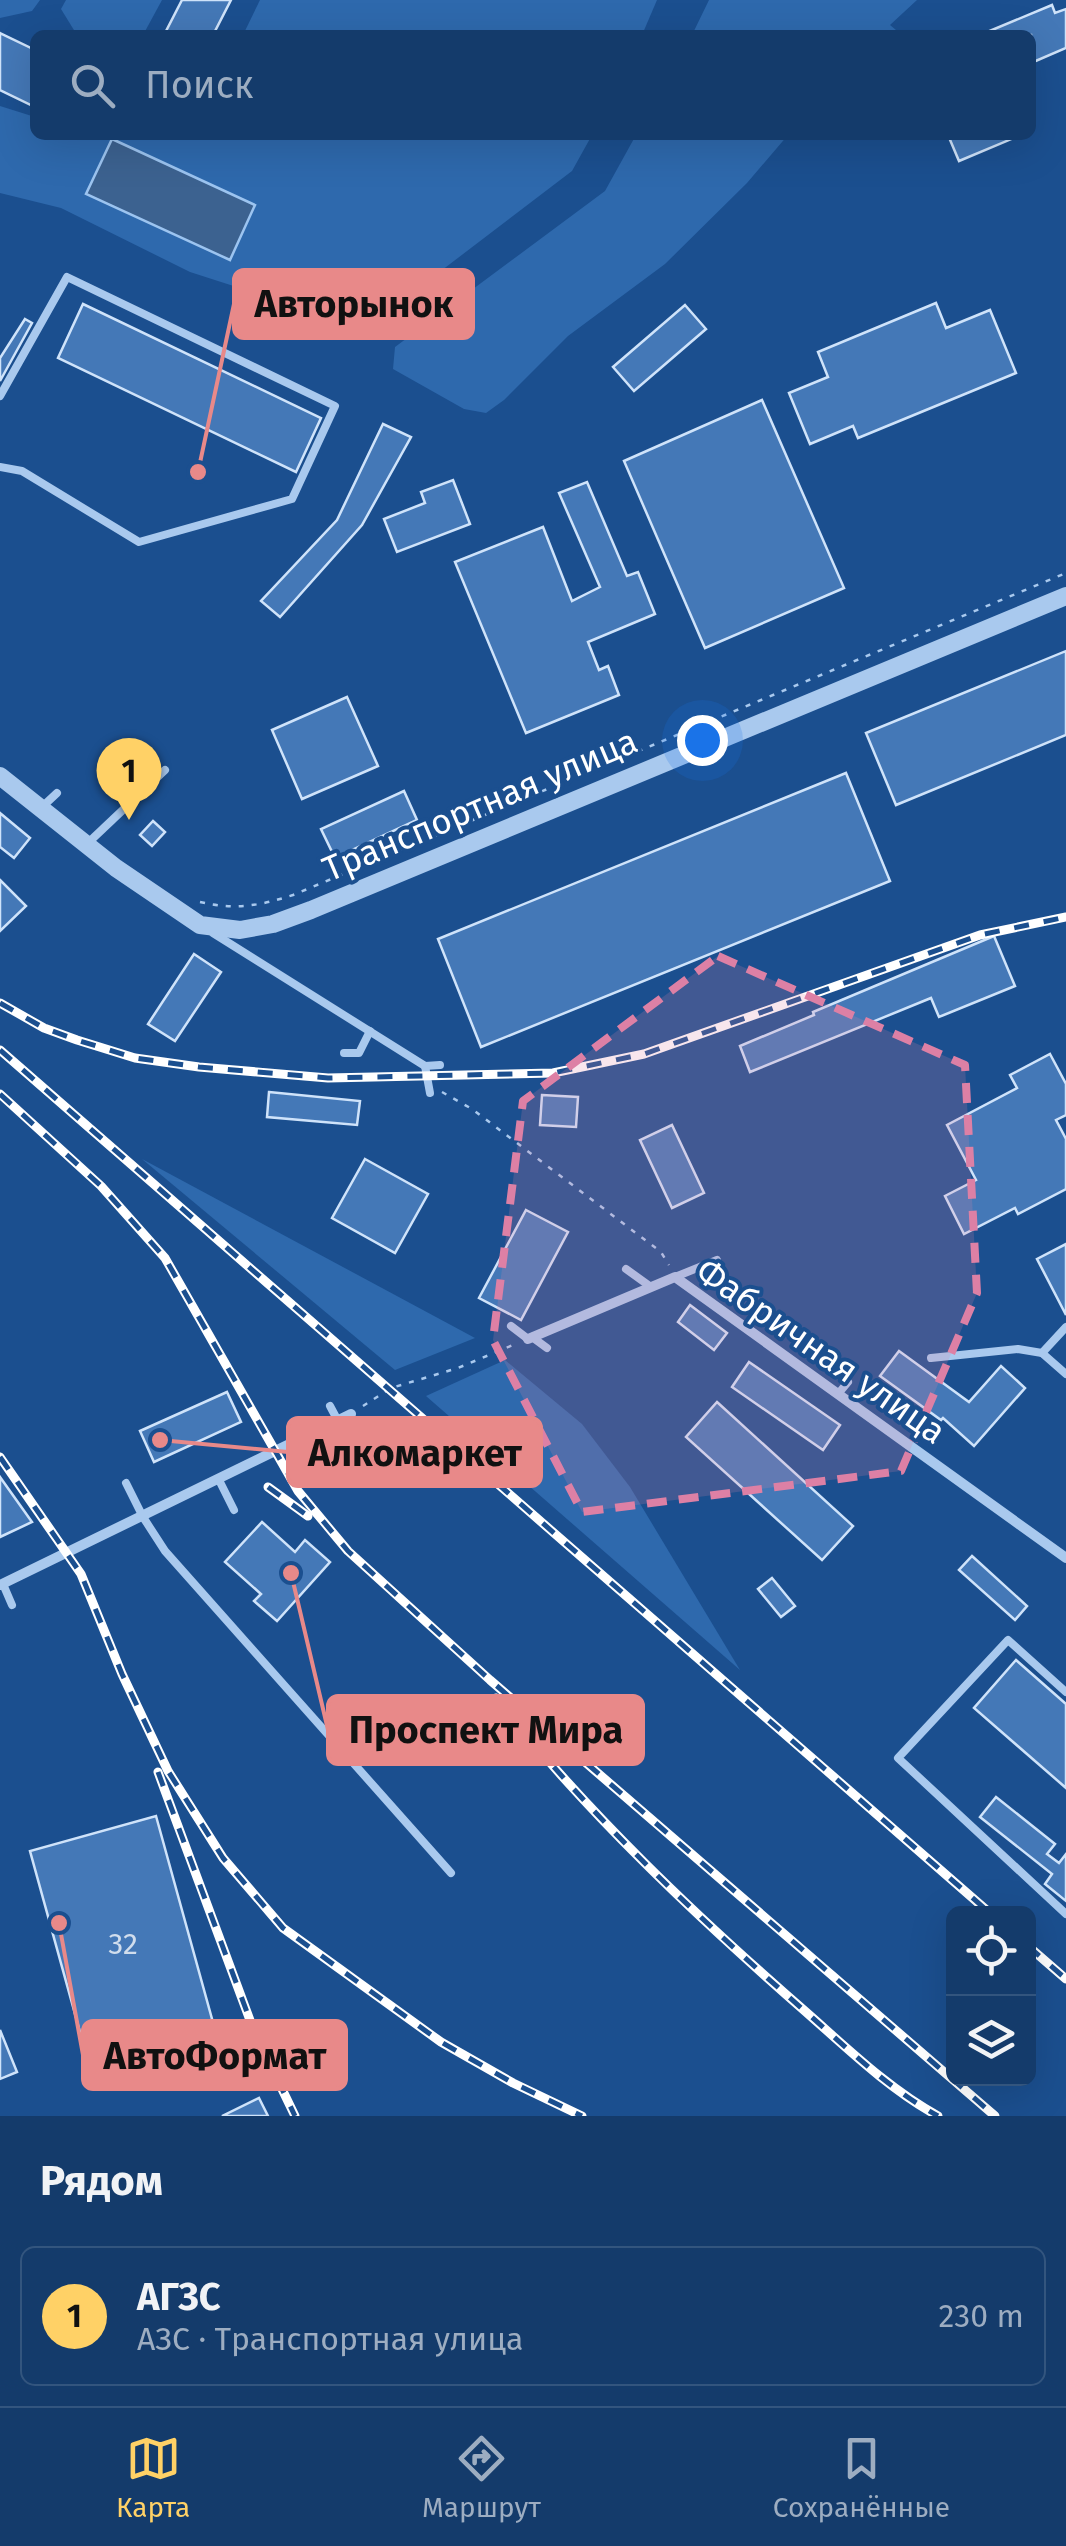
<!DOCTYPE html>
<html lang="ru">
<head>
<meta charset="utf-8">
<style>
  body { margin:0; font-family:"Fira Sans",sans-serif; background:#1d4271; color:#f1f3f6 }
  .controls { position:absolute; right:30px; bottom:30px; display:grid; overflow:hidden; border-radius:15px; box-shadow:0 10px 40px #0002 }
  .controls button { width:90px; height:90px; display:grid; place-items:center; padding:0; border:0; border-bottom:2px solid #33557e; background:#143b6b; color:#f1f3f6; font:50px sans-serif }
  .you { position:absolute; left:702px; top:740px; width:35px; height:35px; margin:-25px; border:8px solid #fff; border-radius:50%; background:#1a73e8; box-shadow:0 0 0 15px #1a73e833 }
  .badge { display:grid; place-items:center; width:65px; height:65px; border-radius:50%; background:#ffd166; color:#111; font-size:32px; font-weight:700 }
  .pin { position:absolute; translate:-50% -82px; filter:drop-shadow(0 2px 5px #0008) }
  .pin::after { content:''; position:absolute; top:52px; width:35px; height:30px; background:inherit; clip-path:polygon(0 0,100% 0,50% 100%) }
  .list { margin:0; padding:0; list-style:none }
  h2 { display:flex; justify-content:space-between; align-items:center; height:130px; margin:0; padding:0 40px; font-size:42px }
  h2 small { font-size:32px; font-weight:400; color:#9dadc1 }
  .list li { display:grid; grid-template-columns:65px 1fr auto; gap:30px; align-items:center; box-sizing:border-box; height:140px; margin:0 20px 20px; padding:0 20px; border:2px solid #33557e; border-radius:15px }
  .list b { display:block; font-size:38px; white-space:nowrap }
  .list p { margin:0; font-size:32px; white-space:nowrap; color:#9dadc1 }
  .list em { font-size:32px; font-style:normal; color:#9dadc1 }
  .icon { flex:none; width:55px; height:55px; fill:none; stroke:currentColor; stroke-width:2; stroke-linecap:round; stroke-linejoin:round }
  .map { position:relative; flex:none; width:1066px; height:2116px; overflow:hidden }
  .search { position:absolute; background:#143b6b; box-shadow:0 10px 40px #0002; left:30px; right:30px; top:30px; height:110px; display:flex; align-items:center; gap:25px; box-sizing:border-box; padding:0 35px; border-radius:15px; color:#9dadc1; font-size:38px }
  .sheet { height:290px; background:#143b6b }
  nav { display:flex; justify-content:space-around; align-items:center; box-sizing:border-box; height:140px; border-top:2px solid #33557e; background:#143b6b; font-size:28px; color:#9dadc1 }
  nav a { display:grid; justify-items:center; gap:5px }
  nav .on { color:#ffd166 }
  .map>svg:first-child { display:block }
  .green { fill:#2e69ad }
  .water { fill:#3c6290; stroke:#9cc4f0; stroke-width:2.5 }
  .building { fill:#4478b7; stroke:#cfe3fa; stroke-width:2.5 }
  .lines { fill:none; stroke-linecap:round; stroke-linejoin:round }
  .path { stroke:#a9c9ee; stroke-width:2.5; stroke-dasharray:5 8; stroke-linecap:butt }
  .service { stroke:#a9c9ee; stroke-width:8 }
  .minor { stroke:#a9c9ee; stroke-width:10 }
  .tertiary { stroke:#a9c9ee; stroke-width:18 }
  .rail-casing { stroke:#fff; stroke-width:9 }
  .rail { stroke:#1b4f8f; stroke-width:5; stroke-dasharray:15; stroke-linecap:butt }
  .marked { fill:#dd80a5; fill-opacity:0.2; stroke:#dd80a5; stroke-width:8; stroke-dasharray:20 12; stroke-linejoin:round }
  .labels { text-anchor:middle; stroke-width:8; stroke-linejoin:round; paint-order:stroke }
  .number-label { font-size:30px; fill:#d0dded }
  .street-label { font-size:35px; fill:#fff; stroke:#1b4f8f }
  .leader { fill:none; stroke:#e88989; stroke-width:4 }
  .callout-dot { fill:#e88989; stroke:#1b4f8f; stroke-width:4 }
  .callout { fill:#e88989; stroke:#e88989; stroke-width:4 }
  .callout-label { font-size:38px; text-anchor:middle; font-weight:bold; fill:#111 }
</style>
</head>
<body>
<div class="map">
<svg width="1066" height="2116" viewBox="0 0 1066 2116">
  <rect width="100%" height="100%" fill="#1b4f8f"/>
  <g class="green">
    <polygon points="0,0 40,0 32,11 0,18"/>
    <polygon points="66,0 162,0 143,35 77,35 61,9"/>
    <polygon points="260,0 657,0 642,35 243,35"/>
    <polygon points="709,0 917,0 890,25 896,30 890,35 692,35"/>
    <polygon points="0,106 35,117 35,135 592,135 572,171 429,280 351,326 326,333 327,338 274,299 190,272 61,208 0,193"/>
    <polygon points="636,135 788,135 747,183 665,264 568,336 504,400 486,413 464,409 393,369 395,347 605,191"/>
    <polygon points="142,1159 475,1338 395,1370"/>
    <polygon points="505,1360 582,1424 630,1487 740,1670 426,1396"/>
  </g>
  <polygon class="water" points="112,139 255,205 230,260 86,194"/>
  <g class="building">
    <polygon points="182,0 231,0 213,35 164,35"/>
    <polygon points="1052,5 1055,13 1066,9 1066,48 1031,63 1031,35 980,35"/>
    <polygon points="0,33 35,50 35,107 0,90"/>
    <polygon points="948,135 1021,135 959,161"/>
    <polygon points="936,303 946,328 990,310 1016,373 858,438 853,426 810,444 789,393 828,377 818,352"/>
    <polygon points="83,304 321,418 296,472 58,358"/>
    <polygon points="685,305 706,329 634,391 613,367"/>
    <polygon points="25,319 32,323 0,381 0,358"/>
    <polygon points="762,400 844,588 705,648 624,461"/>
    <polygon points="383,424 411,437 362,525 280,617 261,601 337,520"/>
    <polygon points="453,480 470,524 397,552 384,519 425,503 421,492"/>
    <polygon points="587,482 627,576 638,572 655,614 588,642 599,670 608,666 619,695 526,733 455,562 543,527 572,601 600,587 559,493"/>
    <polygon points="1066,651 1066,735 896,805 866,733"/>
    <polygon points="347,697 378,766 302,799 272,730"/>
    <polygon points="846,773 890,881 481,1047 438,939"/>
    <polygon points="404,791 417,820 335,858 321,829"/>
    <polygon points="0,813 30,838 14,858 0,847"/>
    <polygon points="153,821 165,832 152,846 140,835"/>
    <polygon points="0,880 26,906 0,931"/>
    <polygon points="994,936 1015,986 939,1017 931,998 750,1072 740,1046 814,1015 813,1012"/>
    <polygon points="194,954 221,972 175,1041 148,1024"/>
    <polygon points="1050,1054 1066,1084 1066,1115 1056,1120 1066,1139 1066,1189 1018,1214 1015,1208 964,1234 945,1196 976,1180 947,1125 1017,1088 1010,1075"/>
    <polygon points="269,1092 360,1101 357,1125 267,1117"/>
    <polygon points="542,1095 578,1097 576,1127 540,1125"/>
    <polygon points="672,1125 704,1193 672,1208 640,1140"/>
    <polygon points="365,1159 428,1194 395,1253 332,1218"/>
    <polygon points="526,1210 568,1232 521,1320 479,1298"/>
    <polygon points="1066,1244 1066,1315 1037,1259"/>
    <polygon points="690,1305 727,1333 714,1350 678,1322"/>
    <polygon points="899,1351 969,1402 1001,1366 1025,1388 974,1446 943,1418 941,1420 880,1376"/>
    <polygon points="749,1362 840,1425 823,1450 732,1387"/>
    <polygon points="227,1392 241,1422 154,1462 140,1431"/>
    <polygon points="717,1402 853,1526 822,1560 686,1437"/>
    <polygon points="0,1477 32,1522 0,1537"/>
    <polygon points="262,1522 295,1552 305,1540 330,1562 277,1621 254,1601 261,1594 225,1562"/>
    <polygon points="972,1556 1027,1606 1015,1620 959,1570"/>
    <polygon points="772,1578 795,1606 781,1617 758,1589"/>
    <polygon points="1016,1660 1066,1704 1066,1788 974,1708"/>
    <polygon points="996,1797 1055,1844 1047,1854 1059,1863 1066,1854 1066,1901 1045,1884 1052,1874 980,1817"/>
    <polygon points="156,1816 217,2037 91,2072 30,1851"/>
    <polygon points="0,2030 17,2072 0,2079"/>
    <polygon points="259,2098 268,2116 222,2116"/>
  </g>
  <g class="lines">
    <g class="path">
      <path d="M200 902C235 910 259 906 293 895L1066 573"/>
      <polyline points="442,1092 472,1109 661,1252 669,1265"/>
      <polyline points="363,1406 391,1388 458,1368 513,1345"/>
    </g>
    <g class="service">
      <polyline points="0,396 67,277 335,406 292,499 139,542 22,471 0,467"/>
      <polyline points="42,807 57,793"/>
      <polyline points="89,842 165,770"/>
      <polyline points="213,933 425,1066 440,1065"/>
      <polyline points="344,1053 359,1053 370,1031"/>
      <polyline points="425,1066 430,1093"/>
      <polyline points="626,1269 651,1287"/>
      <polyline points="675,1277 717,1260"/>
      <polyline points="511,1326 528,1339"/>
      <polyline points="532,1337 547,1348"/>
      <polyline points="1042,1353 1066,1327"/>
      <polyline points="931,1358 1018,1349 1042,1353 1066,1374"/>
      <polyline points="838,1394 848,1382"/>
      <polyline points="330,1406 345,1434"/>
      <polyline points="219,1480 234,1510"/>
      <polyline points="126,1483 143,1517 165,1551 451,1873"/>
      <polyline points="3,1584 12,1605"/>
      <polyline points="1066,1692 1008,1640 898,1758 1066,1914"/>
    </g>
    <g class="minor">
      <polyline points="528,1339 675,1277 1066,1558"/>
      <polyline points="0,1585 351,1414"/>
    </g>
    <polyline class="tertiary" points="0,776 116,868 200,925 240,930 273,924 311,910 1066,596"/>
    <defs>
      <g id="rail">
        <polyline points="0,1003 44,1028 77,1040 135,1058 199,1067 328,1078 553,1073 644,1054 980,935 1066,917"/>
        <polyline points="0,1050 991,1914"/>
        <polyline points="0,1094 101,1186 165,1258 298,1491 348,1551 490,1680 995,2116"/>
        <polyline points="0,1457 81,1574 122,1674 168,1771 223,1858 283,1928 441,2042 513,2083 582,2116"/>
        <polyline points="268,1487 308,1516"/>
        <path d="M496 1698C587 1813 696 1916 806 2012 848 2049 889 2089 938 2116"/>
        <polyline points="158,1772 254,2031 295,2116"/>
        <polyline points="1028,1946 1066,1979"/>
      </g>
    </defs>
    <use href="#rail" class="rail-casing"/>
    <use href="#rail" class="rail"/>
  </g>
  <path class="marked" d="M718 956 965 1065 977 1293 901 1471 582 1512 493 1340 523 1101Z"/>
  <g class="labels">
    <g class="number-label">
      <text x="123" y="1954">32</text>
    </g>
    <g class="street-label">
      <text transform="translate(480 805) rotate(-23)" y="12">Транспортная улица</text>
      <text transform="translate(821 1351) rotate(35)" y="12">Фабричная улица</text>
    </g>
  </g>
  <path class="leader" d="M198 472L234 304M160 1440L288 1452M291 1573L328 1730M59 1923L83 2055"/>
  <g class="callout-dot">
    <circle cx="198" cy="472" r="10"/>
    <circle cx="160" cy="1440" r="10"/>
    <circle cx="291" cy="1573" r="10"/>
    <circle cx="59" cy="1923" r="10"/>
  </g>
  <g class="callout">
    <rect x="234" y="270" width="239" height="68" rx="10"/>
    <rect x="288" y="1418" width="253" height="68" rx="10"/>
    <rect x="328" y="1696" width="315" height="68" rx="10"/>
    <rect x="83" y="2021" width="263" height="68" rx="10"/>
  </g>
  <g class="callout-label">
    <text x="354" y="317">Авторынок</text>
    <text x="415" y="1466">Алкомаркет</text>
    <text x="486" y="1743">Проспект Мира</text>
    <text x="215" y="2069">АвтоФормат</text>
  </g>
</svg>
<div class="controls">
<button><svg class="icon" aria-label="locate" viewBox="0 0 24 24"><circle cx="12" cy="12" r="6"/><path d="M12 2v4M12 18v4M2 12h4M18 12h4"/></svg></button>
<button><svg class="icon" aria-label="layers" viewBox="0 0 24 24"><path d="M12 4l9 5-9 5-9-5zM3 14l9 5 9-5"/></svg></button>
</div>
<div class="you"></div>
<div class="pin badge" style="left:129px;top:820px">1</div>
<div class="search"><svg class="icon" aria-label="search" viewBox="0 0 24 24"><circle cx="10" cy="10" r="6"/><path d="M15 15l6 6"/></svg>Поиск</div>
</div>
<section class="sheet">
<h2>Рядом<small></small></h2>
<ul class="list">
<li><span class="badge">1</span><div><b>АГЗС</b><p>АЗС · Транспортная улица</p></div><em>230 m</em></li>
</ul>
</section>
<nav>
<a class="on"><svg class="icon" aria-label="map" viewBox="0 0 24 24"><path d="M3 6l6-2 6 2 6-2v14l-6 2-6-2-6 2zM9 4v14M15 6v14"/></svg>Карта</a>
<a><svg class="icon" aria-label="directions" viewBox="0 0 24 24"><path d="M12 3l9 9-9 9-9-9zM9 14v-3h6M13 9l2 2-2 2"/></svg>Маршрут</a>
<a><svg class="icon" aria-label="saved" viewBox="0 0 24 24"><path d="M7 4h10v16l-5-4-5 4z"/></svg>Сохранённые</a>
</nav>
</body>
</html>
